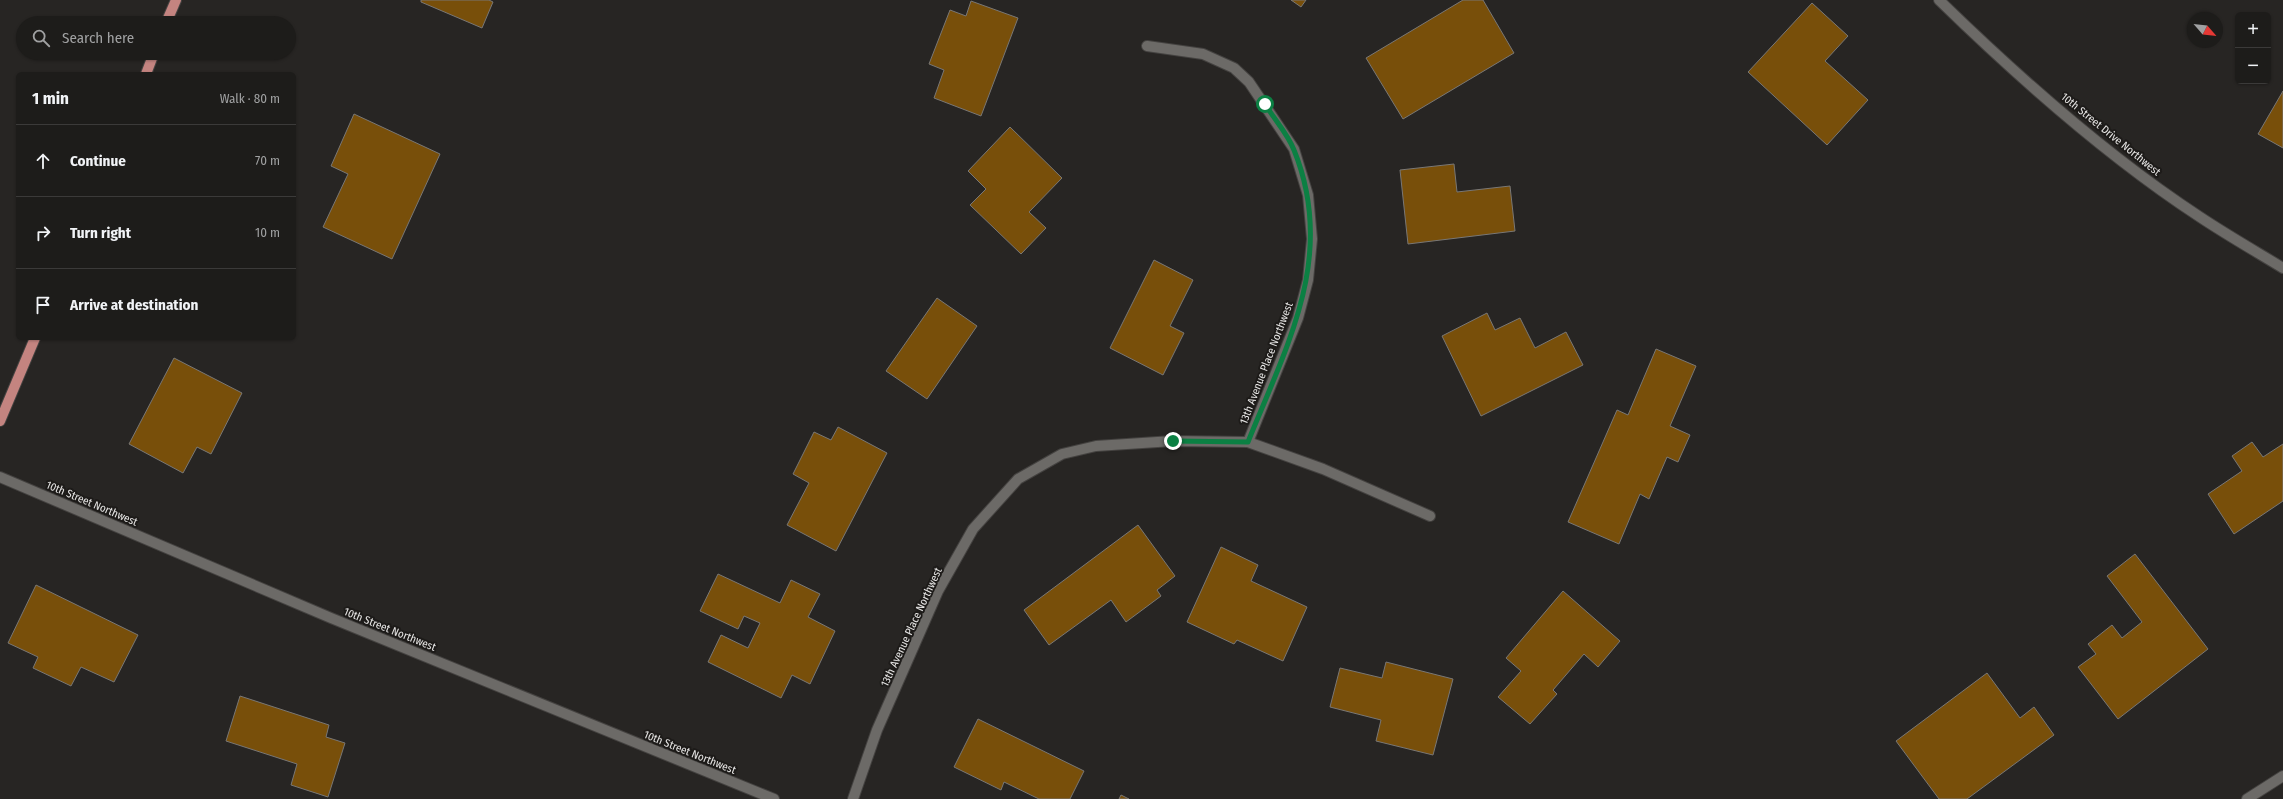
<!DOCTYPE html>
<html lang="en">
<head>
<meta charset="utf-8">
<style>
  body { margin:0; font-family:"Fira Sans Condensed",sans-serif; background:#252523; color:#f1f3f6 }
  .controls { position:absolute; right:12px; top:12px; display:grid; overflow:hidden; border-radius:6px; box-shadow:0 1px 3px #0004 }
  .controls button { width:36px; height:36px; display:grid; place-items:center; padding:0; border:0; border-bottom:1px solid #3b3a39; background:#1d1c1a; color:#f1f3f6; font:20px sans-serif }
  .compass { position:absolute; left:2187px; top:12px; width:36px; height:36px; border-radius:50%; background:#1d1c1a; box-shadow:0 1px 3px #0004; rotate:118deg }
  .stop { position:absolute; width:12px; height:12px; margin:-9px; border:3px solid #0b8043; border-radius:50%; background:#fff }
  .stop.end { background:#0b8043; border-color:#fff; box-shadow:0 1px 4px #0008 }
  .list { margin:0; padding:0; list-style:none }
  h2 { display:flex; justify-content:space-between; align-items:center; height:52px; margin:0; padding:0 16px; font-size:17px }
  h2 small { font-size:13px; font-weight:400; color:#a0a1a2 }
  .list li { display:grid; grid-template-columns:26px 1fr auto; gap:12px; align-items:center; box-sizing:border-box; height:72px; padding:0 16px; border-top:1px solid #3b3a39 }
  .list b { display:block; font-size:15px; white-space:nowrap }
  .list em { font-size:13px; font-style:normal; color:#a0a1a2 }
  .icon { flex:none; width:22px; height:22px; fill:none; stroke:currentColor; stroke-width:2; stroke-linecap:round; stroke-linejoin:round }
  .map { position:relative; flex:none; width:2283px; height:799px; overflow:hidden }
  .search { position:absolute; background:#1d1c1a; box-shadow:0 1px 3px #0004; left:16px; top:16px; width:280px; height:44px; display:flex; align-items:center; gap:10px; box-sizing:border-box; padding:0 14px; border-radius:22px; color:#a0a1a2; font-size:15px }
  .panel { position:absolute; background:#1d1c1a; box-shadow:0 1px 3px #0004; left:16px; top:72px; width:280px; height:268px; border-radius:6px }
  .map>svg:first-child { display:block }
  .building { fill:#784f0a; stroke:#797775 }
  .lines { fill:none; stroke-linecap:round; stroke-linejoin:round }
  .minor-casing { stroke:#444240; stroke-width:12 }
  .major-casing { stroke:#444240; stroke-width:12 }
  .minor { stroke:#6c6a67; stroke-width:10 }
  .major { stroke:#c48480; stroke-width:10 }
  .route { stroke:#0b8043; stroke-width:5 }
  .labels { text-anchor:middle; stroke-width:4; stroke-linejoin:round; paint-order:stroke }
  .street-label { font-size:11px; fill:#e8e7e6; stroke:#1d1b19 }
</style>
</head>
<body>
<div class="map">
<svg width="2283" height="799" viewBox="0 0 2283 799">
  <rect width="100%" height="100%" fill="#272523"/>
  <g class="building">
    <polygon points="421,0 489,0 493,2 482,28 421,2"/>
    <polygon points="1291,0 1306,0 1301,7"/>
    <polygon points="1463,0 1483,0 1514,53 1403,119 1366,58"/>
    <polygon points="971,1 1018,18 981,116 934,98 944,70 929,64 950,10 966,16"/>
    <polygon points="1812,3 1848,36 1825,61 1868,100 1827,145 1748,72"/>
    <polygon points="2283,91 2283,148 2258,134"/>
    <polygon points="354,114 440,154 392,259 323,227 348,174 331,166"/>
    <polygon points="1010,127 1062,178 1029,212 1046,228 1021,254 970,205 986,189 968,171"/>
    <polygon points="1454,164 1457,192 1510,186 1515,231 1408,244 1400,170"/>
    <polygon points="1154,260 1193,280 1170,326 1184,333 1163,375 1110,348"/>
    <polygon points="937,298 977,326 927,399 886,371"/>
    <polygon points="1487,313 1495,330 1520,318 1535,348 1566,332 1583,365 1481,416 1442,336"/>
    <polygon points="1656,349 1696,366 1670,426 1690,435 1678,462 1667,457 1649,499 1640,494 1619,544 1568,522 1617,410 1628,415"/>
    <polygon points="174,358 242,393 211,454 197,447 183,473 129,444"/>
    <polygon points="838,427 887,453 836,551 787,525 809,483 793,474 814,432 831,440"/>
    <polygon points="2252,442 2263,457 2283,444 2283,501 2234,534 2208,494 2242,471 2232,456"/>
    <polygon points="1138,525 1175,576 1157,590 1161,596 1126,622 1111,600 1049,645 1024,610"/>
    <polygon points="1221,547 1258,565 1251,581 1307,607 1283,661 1237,640 1234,644 1187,622"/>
    <polygon points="2135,554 2208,649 2118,719 2078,667 2096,654 2088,644 2112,625 2122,638 2142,622 2107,576"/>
    <polygon points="718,574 780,603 791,580 820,594 808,617 835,631 810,684 792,675 781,698 708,662 721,635 748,648 760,623 744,616 738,629 700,611"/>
    <polygon points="36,585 138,635 114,682 81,667 71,686 33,668 38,657 8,643"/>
    <polygon points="1563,591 1620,641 1598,667 1584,654 1553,690 1557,694 1530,724 1498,697 1521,671 1506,658"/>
    <polygon points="1386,662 1453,679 1433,755 1376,741 1381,720 1330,707 1340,668 1382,678"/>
    <polygon points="1987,673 2020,718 2034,707 2054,735 1967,799 1939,799 1896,741"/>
    <polygon points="240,696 329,725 326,737 345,743 328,797 291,785 297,764 226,741"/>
    <polygon points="978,719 1084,771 1070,799 1039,799 1004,782 1001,790 954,767"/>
    <polygon points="1121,795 1129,799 1119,799"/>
  </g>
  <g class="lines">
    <defs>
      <g id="minor">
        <path d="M1939 0C2018 77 2108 157 2200 217 2227 235 2255 251 2283 268"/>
        <polyline points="1147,46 1203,54 1234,68 1249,82 1294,149 1308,195 1312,239 1308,280 1298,318 1248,442"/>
        <polyline points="0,477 331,618 774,799"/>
        <polyline points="853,799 877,730 938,591 973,529 1018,479 1062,454 1096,446 1173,441 1248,442 1323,469 1430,516"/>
        <polyline points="2247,799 2283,776"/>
      </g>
      <g id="major">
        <polyline points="166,23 176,0"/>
        <polyline points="146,74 154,53"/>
        <polyline points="0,421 35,338"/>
      </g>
    </defs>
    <use href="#minor" class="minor-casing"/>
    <use href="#major" class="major-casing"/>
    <use href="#minor" class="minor"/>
    <use href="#major" class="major"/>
  </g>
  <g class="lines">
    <path class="route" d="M1173 441 1248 442C1287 345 1337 256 1294 150 1288 134 1274 119 1265 104"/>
  </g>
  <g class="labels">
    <g class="street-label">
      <text transform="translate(2111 134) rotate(39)" y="4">10th Street Drive Northwest</text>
      <text transform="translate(1266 363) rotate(-69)" y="4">13th Avenue Place Northwest</text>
      <text transform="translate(92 503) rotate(23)" y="4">10th Street Northwest</text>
      <text transform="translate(911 627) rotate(-65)" y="4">13th Avenue Place Northwest</text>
      <text transform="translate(390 629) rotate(22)" y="4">10th Street Northwest</text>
      <text transform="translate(690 752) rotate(22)" y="4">10th Street Northwest</text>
    </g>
  </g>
</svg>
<div class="controls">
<button>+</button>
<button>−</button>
</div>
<svg class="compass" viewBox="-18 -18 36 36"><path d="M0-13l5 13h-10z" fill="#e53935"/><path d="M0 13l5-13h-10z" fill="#a0a1a2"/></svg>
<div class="stop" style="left:1265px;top:104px"></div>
<div class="stop end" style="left:1173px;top:441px"></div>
<div class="search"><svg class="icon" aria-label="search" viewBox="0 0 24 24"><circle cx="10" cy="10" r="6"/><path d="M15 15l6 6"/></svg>Search here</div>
<section class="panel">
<h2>1 min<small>Walk · 80 m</small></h2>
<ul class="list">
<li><svg class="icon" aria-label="ahead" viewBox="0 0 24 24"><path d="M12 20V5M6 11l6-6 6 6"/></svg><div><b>Continue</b></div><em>70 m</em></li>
<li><svg class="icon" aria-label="right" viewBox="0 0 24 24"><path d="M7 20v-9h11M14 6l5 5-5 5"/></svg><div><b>Turn right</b></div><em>10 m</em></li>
<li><svg class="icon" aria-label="arrive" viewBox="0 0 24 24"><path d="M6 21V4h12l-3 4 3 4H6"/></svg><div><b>Arrive at destination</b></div></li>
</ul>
</section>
</div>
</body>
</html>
